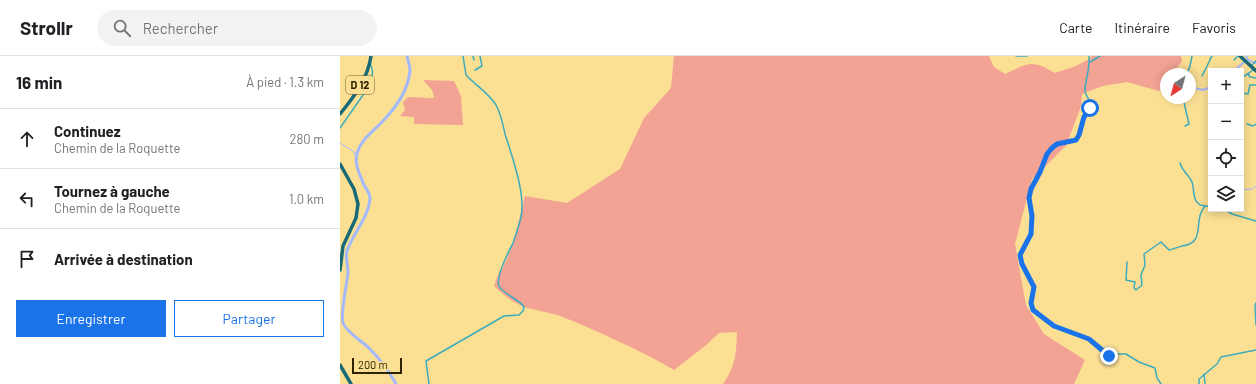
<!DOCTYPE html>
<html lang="fr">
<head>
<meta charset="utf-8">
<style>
  body { margin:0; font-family:Barlow,sans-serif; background:#f2f2f2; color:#202124 }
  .controls { position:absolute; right:12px; top:12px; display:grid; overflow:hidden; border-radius:0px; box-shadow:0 2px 10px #0003 }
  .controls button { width:36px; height:36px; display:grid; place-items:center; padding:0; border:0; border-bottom:1px solid #e0e0e0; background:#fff; color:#202124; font:20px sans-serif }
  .compass { position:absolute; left:820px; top:12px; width:36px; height:36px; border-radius:50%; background:#fff; box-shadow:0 2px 10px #0003; rotate:216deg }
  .scale { position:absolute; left:12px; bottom:10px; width:50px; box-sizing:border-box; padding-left:4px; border:2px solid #2e2404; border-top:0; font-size:11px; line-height:14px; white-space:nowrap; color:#2e2404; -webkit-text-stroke:3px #fbe094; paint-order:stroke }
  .stop { position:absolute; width:12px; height:12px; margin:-9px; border:3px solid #1a73e8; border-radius:50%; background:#fff }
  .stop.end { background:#1a73e8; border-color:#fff; box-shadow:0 1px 4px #0008 }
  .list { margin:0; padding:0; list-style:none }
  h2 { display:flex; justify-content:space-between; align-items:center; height:52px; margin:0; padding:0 16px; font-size:17px }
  h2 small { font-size:13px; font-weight:400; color:#757577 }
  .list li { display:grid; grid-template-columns:26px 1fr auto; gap:12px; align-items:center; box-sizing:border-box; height:60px; padding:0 16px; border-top:1px solid #e0e0e0 }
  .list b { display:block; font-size:15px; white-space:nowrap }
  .list p { margin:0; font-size:13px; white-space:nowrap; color:#757577 }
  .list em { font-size:13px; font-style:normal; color:#757577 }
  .actions { display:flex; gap:8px; padding:12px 16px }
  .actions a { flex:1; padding:9px 0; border:1px solid #1a73e8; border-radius:0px; text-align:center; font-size:14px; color:#1a73e8 }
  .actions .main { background:#1a73e8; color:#fff }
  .icon { flex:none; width:22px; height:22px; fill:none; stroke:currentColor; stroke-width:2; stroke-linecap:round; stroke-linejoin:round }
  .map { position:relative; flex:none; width:916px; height:328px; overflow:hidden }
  header { display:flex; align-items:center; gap:24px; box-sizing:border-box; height:56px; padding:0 20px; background:#fff; border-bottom:1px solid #e0e0e0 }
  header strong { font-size:19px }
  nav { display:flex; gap:22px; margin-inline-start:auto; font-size:14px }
  .search { width:280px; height:36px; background:#f2f2f2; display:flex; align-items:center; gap:10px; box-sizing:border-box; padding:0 14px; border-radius:22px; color:#757577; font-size:15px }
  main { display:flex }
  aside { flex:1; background:#fff }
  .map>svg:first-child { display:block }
  .green { fill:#f2a394 }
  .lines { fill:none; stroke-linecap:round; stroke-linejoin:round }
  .stream { stroke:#a4b9fc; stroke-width:1 }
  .canal { stroke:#a4b9fc; stroke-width:2 }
  .river { stroke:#a4b9fc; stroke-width:3 }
  .street { stroke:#3dabbd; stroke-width:1.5 }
  .primary { stroke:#196a77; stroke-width:3.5 }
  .route { stroke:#1a73e8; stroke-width:5 }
  .labels { text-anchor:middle; stroke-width:3.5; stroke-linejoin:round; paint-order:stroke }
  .shield { fill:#fbe094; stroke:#6c5c2f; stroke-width:1 }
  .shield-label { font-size:11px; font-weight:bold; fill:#2e2404 }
</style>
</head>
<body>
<header>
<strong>Strollr</strong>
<div class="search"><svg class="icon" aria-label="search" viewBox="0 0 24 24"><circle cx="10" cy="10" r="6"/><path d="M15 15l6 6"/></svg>Rechercher</div>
<nav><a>Carte</a><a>Itinéraire</a><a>Favoris</a></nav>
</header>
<main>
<aside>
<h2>16 min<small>À pied · 1.3 km</small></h2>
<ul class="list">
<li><svg class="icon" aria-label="ahead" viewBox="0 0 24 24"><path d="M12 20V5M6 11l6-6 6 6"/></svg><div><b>Continuez</b><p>Chemin de la Roquette</p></div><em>280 m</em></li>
<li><svg class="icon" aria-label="left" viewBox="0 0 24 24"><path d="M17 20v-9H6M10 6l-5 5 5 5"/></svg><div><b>Tournez à gauche</b><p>Chemin de la Roquette</p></div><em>1.0 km</em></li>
<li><svg class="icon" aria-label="arrive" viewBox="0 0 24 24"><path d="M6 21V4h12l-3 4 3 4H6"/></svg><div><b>Arrivée à destination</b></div></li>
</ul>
<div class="actions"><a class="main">Enregistrer</a><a>Partager</a></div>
</aside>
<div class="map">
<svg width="916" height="328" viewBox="0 0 916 328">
  <rect width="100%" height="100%" fill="#fbe094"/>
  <g class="green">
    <path d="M334 0H649L654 11 665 18C689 7 691 3 715 17L736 10 751 2V0H841L842 5 832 18H826V27L819 35 787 26 763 30 742 38 741 50 726 90 692 123 675 188 686 249 704 278 745 304 734 328H383C396 309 396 298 397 276L379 277 365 290 334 314C298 293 261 277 223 261 208 255 190 255 176 247 168 243 161 236 154 230L159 216 163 212 173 188 185 140 227 147 280 113 304 62 331 32Z"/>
    <polygon points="83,24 114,25 121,40 123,69 74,68 74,61 60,60 65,54 63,46 68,41 93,42 94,41 92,34"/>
  </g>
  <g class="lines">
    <g class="stream">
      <polyline points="0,87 14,96 16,101"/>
      <polyline points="901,134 912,133 916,130"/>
    </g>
    <g class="canal">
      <polyline points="906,0 908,4 916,7"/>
      <polyline points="894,15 904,6"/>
      <polyline points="850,31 863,34 871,31"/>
    </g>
    <path class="river" d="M56 328C49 315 40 303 29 292 21 284 8 278 3 267 0 257 7 229 8 216 8 210 5 201 7 195 13 177 28 163 30 143 30 137 27 134 24 129 20 119 14 108 17 97 21 84 32 76 41 67 55 53 68 35 70 15 70 10 68 5 67 0"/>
    <g class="street">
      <polyline points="133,0 134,4"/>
      <polyline points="676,0 687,0"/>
      <path d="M749 0C750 13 746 21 745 34 744 39 750 42 750 47 751 54 747 55 744 61 740 68 742 77 736 84L720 87 712 92 707 98 700 117 691 133 689 142 692 160 691 178 680 199 682 208 694 231 691 250 698 258 714 270 749 283 769 300 774 301 778 298H786L799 306 815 312 817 322 821 328"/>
      <polyline points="894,4 898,0"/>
      <polyline points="750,6 760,0"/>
      <polyline points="911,10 916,5"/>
      <polyline points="135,14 142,10 140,0"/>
      <polyline points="847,18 850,10 852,0"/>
      <polyline points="908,18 910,21 916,22"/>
      <polyline points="862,20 870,4 870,3 872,0"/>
      <polyline points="901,22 909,17 914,13"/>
      <polyline points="901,37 908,38 910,29 916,29"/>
      <polyline points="843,42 849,68 845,70"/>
      <polyline points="907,68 913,70 916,68"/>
      <path d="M0 72 30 29C32 23 34 13 30 8"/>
      <path d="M840 107C842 115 849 119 852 126 854 132 853 139 856 145L860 149 871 151"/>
      <polyline points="884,153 892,158 916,165"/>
      <path d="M787 206 786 224 795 226 794 232 796 234 802 229 801 219 805 209 804 198 821 186 829 194C834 193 838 191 842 190 867 187 852 165 865 150"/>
      <polyline points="916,247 915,250 916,269"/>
      <polyline points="864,318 865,328"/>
      <path d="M89 328 86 305 164 260 179 259 183 255 184 251C178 242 164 239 159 230 155 221 169 195 173 187 175 182 180 166 181 161 186 139 172 100 165 78 163 68 161 58 156 49 148 36 136 30 126 19L123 0"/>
      <polyline points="859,328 859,323 877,308 881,301 916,294"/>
    </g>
    <g class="primary">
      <polyline points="900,0 916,15"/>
      <path d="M0 58C14 41 28 22 31 0"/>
      <polyline points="0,108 14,133 18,148 16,162 3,190 0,214"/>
      <polyline points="0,309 11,328"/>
    </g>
  </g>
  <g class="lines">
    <polyline class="route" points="750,52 744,61 739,79 736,84 717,88 712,92 707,98 700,116 691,133 689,142 692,160 691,178 680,199 682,208 694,231 691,247 693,254 714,270 749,283 769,300"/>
  </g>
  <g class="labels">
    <rect class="shield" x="6" y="20" width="28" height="18" rx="3"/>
    <g class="shield-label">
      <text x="20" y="33">D 12</text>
    </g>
  </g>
</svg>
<div class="controls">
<button>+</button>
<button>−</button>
<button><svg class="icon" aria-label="locate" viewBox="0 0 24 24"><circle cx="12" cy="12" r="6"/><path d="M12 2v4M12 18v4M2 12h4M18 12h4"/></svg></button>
<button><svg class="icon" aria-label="layers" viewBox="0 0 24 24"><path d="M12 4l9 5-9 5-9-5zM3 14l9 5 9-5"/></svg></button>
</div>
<svg class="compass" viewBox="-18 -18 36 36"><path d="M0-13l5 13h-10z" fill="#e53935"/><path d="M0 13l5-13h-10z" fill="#757577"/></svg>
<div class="scale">200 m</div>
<div class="stop" style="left:750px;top:52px"></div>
<div class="stop end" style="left:769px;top:300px"></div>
</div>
</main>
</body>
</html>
